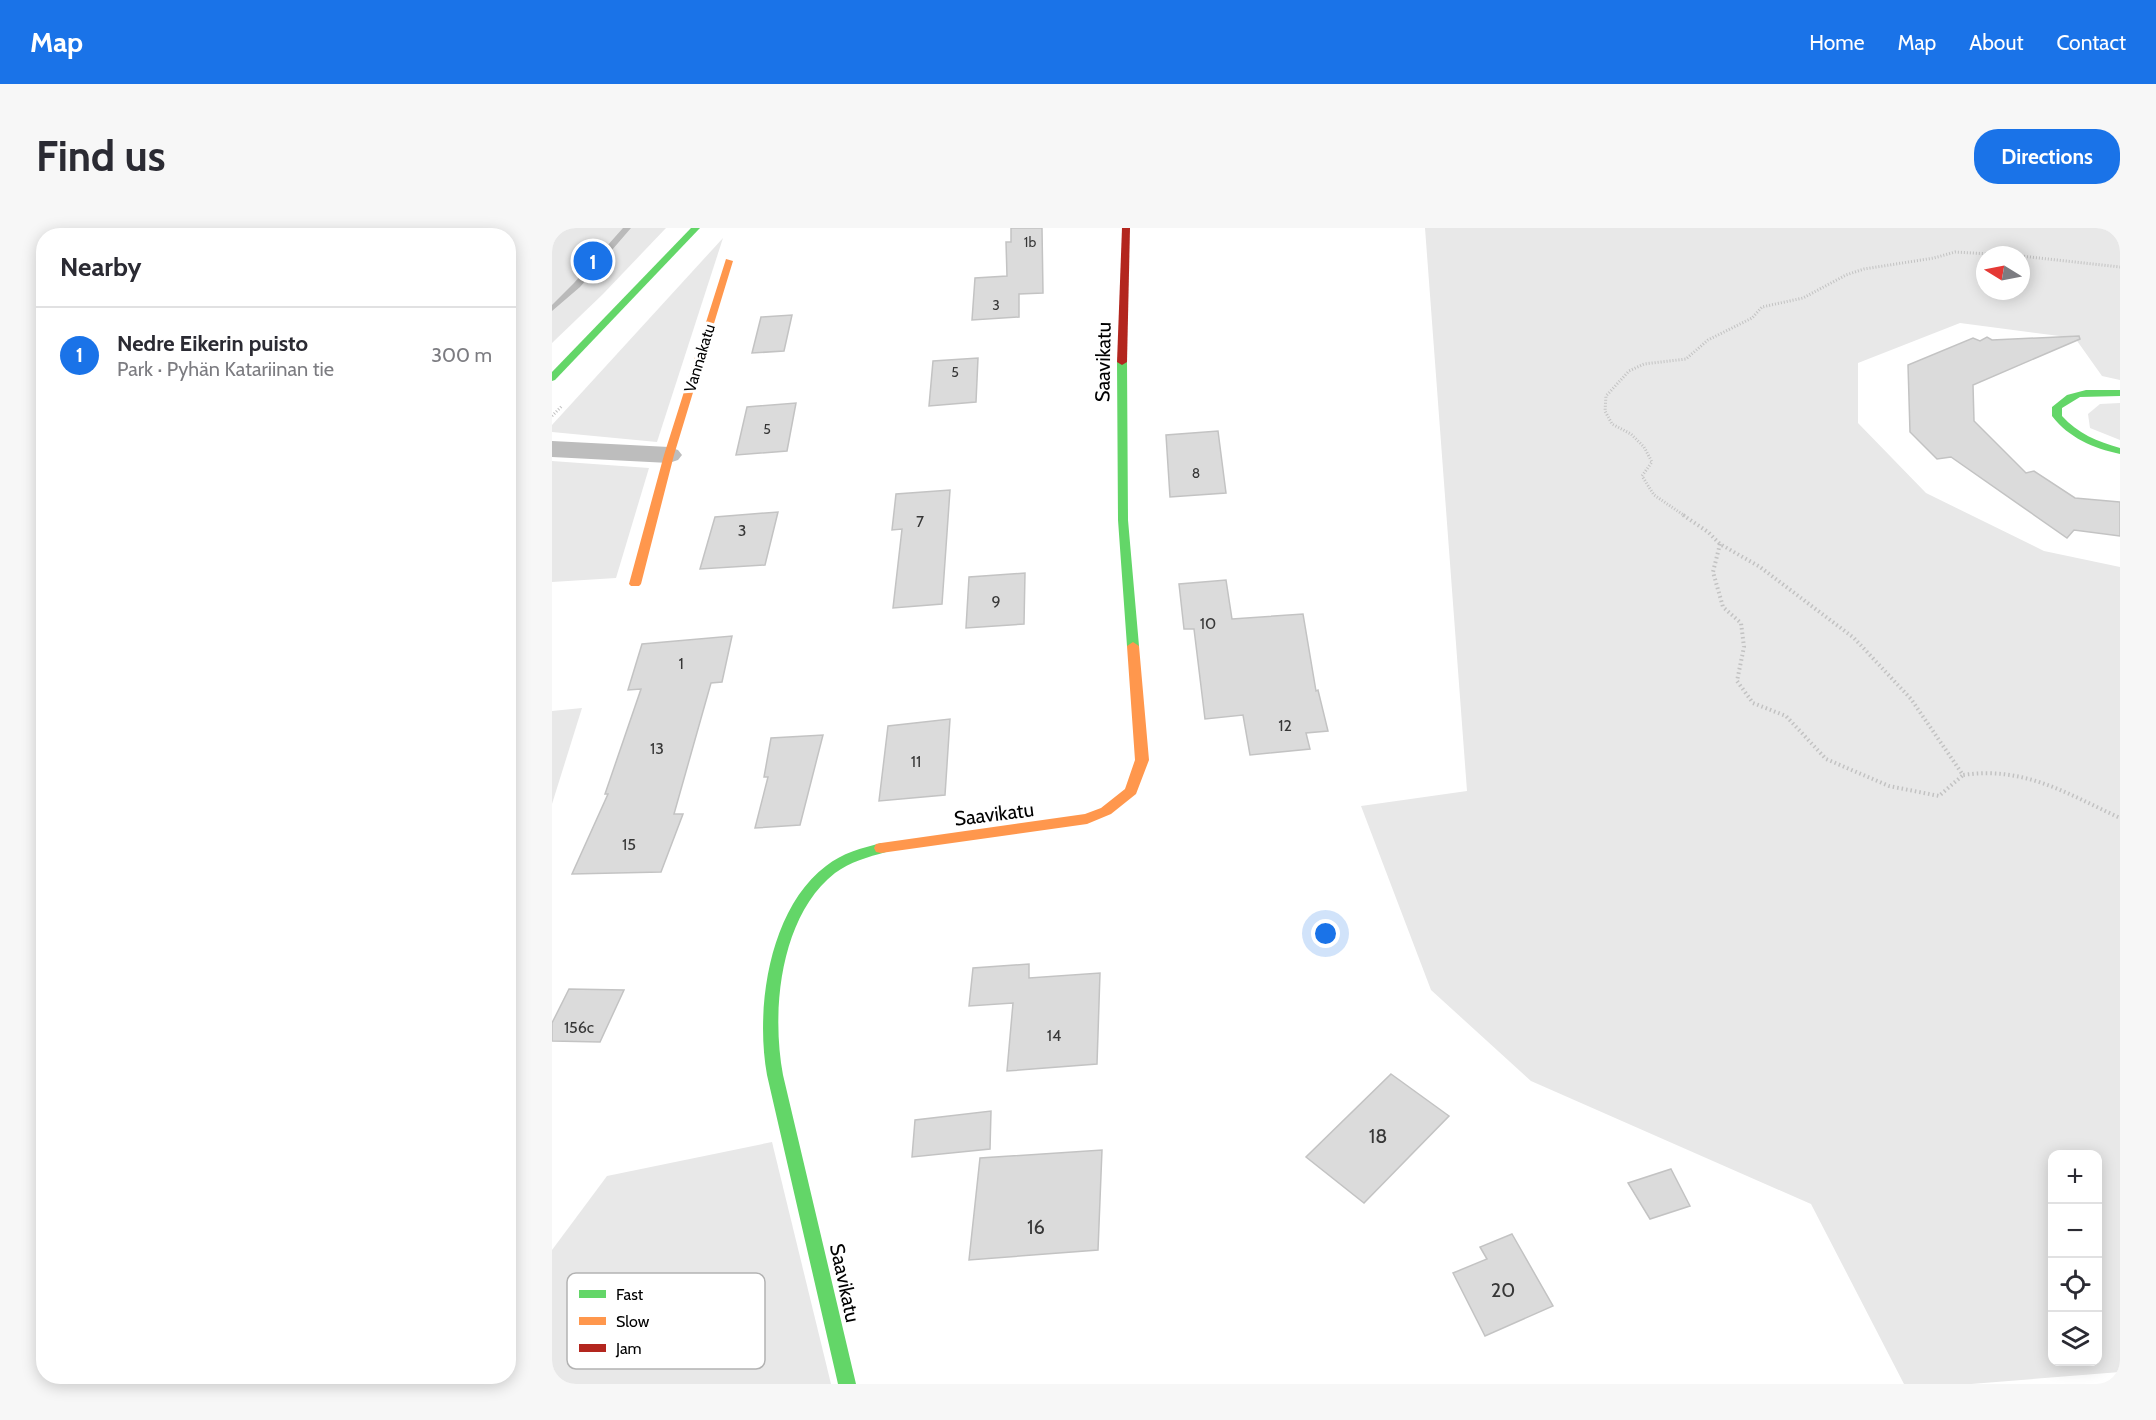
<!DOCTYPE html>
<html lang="en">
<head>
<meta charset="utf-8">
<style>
  body { margin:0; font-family:Cabin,sans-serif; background:#f7f7f7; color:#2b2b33 }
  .controls { position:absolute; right:18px; bottom:18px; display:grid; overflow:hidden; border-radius:12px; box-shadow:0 3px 15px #0003 }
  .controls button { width:54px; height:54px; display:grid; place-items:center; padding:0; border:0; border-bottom:2px solid #e1e1e2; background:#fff; color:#2b2b33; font:30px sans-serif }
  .compass { position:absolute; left:1424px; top:18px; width:54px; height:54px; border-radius:50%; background:#fff; box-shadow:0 3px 15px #0003; rotate:280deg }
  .you { position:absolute; left:774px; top:706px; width:21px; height:21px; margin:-15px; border:4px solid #fff; border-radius:50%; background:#1a73e8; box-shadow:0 0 0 9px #1a73e833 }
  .badge { display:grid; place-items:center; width:39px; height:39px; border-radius:50%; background:#1a73e8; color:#fff; font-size:20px; font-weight:700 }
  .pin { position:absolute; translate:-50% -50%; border:3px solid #fff; box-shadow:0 2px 6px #0006 }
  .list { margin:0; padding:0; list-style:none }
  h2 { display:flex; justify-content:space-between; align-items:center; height:78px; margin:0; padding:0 24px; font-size:26px }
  h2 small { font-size:20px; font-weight:400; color:#7c7c81 }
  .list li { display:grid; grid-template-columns:39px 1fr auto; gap:18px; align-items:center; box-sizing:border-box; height:96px; padding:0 24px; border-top:2px solid #e1e1e2 }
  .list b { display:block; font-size:22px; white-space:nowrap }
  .list p { margin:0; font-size:20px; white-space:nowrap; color:#7c7c81 }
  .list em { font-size:20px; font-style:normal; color:#7c7c81 }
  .icon { flex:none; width:33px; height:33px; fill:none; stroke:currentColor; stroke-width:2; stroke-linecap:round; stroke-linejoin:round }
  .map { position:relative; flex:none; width:1568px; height:1156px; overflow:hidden; border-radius:24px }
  header { display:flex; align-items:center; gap:36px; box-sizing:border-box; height:84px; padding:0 30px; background:#1a73e8; color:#fff }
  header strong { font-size:28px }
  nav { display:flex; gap:33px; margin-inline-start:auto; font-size:21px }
  .intro { display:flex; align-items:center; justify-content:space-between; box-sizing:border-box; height:144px; padding:0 36px }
  h1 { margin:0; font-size:42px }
  .button { padding:15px 27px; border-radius:24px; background:#1a73e8; color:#fff; font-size:21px; font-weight:700 }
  main { display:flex; gap:36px; padding:0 36px }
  aside { flex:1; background:#fff; border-radius:24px; box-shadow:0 3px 15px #0003 }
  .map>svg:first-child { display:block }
  .green { fill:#e8e8e8; fill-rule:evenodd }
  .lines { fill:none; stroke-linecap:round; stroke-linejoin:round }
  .stream { fill:#bababa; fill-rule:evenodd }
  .building { fill:#dbdbdb; stroke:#c3c3c3; stroke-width:1.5 }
  .path-far1 { stroke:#c2c2c2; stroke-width:3; stroke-dasharray:1 2; stroke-linecap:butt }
  .path { stroke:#c2c2c2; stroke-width:4; stroke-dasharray:1.5 3; stroke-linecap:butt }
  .street { fill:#bdbdbd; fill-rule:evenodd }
  .fast { fill:#63d668; fill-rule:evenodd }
  .slow { fill:#ff974d; fill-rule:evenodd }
  .jam { fill:#b3261e; fill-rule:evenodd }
  .labels { text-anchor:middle; stroke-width:6; stroke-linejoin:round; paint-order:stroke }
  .far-number-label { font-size:14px; fill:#373737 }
  .far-street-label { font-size:16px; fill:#000; stroke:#fff }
  .number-label { font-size:16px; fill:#373737 }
  .street-label { font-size:20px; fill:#000; stroke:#fff }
  .near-number-label { font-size:20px; fill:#373737 }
  .key { fill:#fff; stroke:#b2b2b2; stroke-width:1.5 }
  .key-label { font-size:16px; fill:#000 }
</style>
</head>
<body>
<header>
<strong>Map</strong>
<nav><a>Home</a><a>Map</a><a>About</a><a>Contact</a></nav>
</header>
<div class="intro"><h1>Find us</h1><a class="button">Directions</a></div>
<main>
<aside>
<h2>Nearby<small></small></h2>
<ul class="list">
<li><span class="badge">1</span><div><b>Nedre Eikerin puisto</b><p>Park · Pyhän Katariinan tie</p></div><em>300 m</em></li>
</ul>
</aside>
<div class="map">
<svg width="1568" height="1156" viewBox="0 0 1568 1156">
  <rect width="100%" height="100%" fill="#fff"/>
  <g class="green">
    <polygon points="0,0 114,0 51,66 0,115"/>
    <path d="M873 0H1568V152L1550 148 1523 110 1408 95 1306 135V195L1374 265 1492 323 1568 339V1144L1419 1156H1352L1259 976 979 853 879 762 809 578 915 563ZM1433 27H1469V63H1433ZM1500 926H1546V1134H1500Z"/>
    <polygon points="171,10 105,214 0,204 0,197"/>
    <polygon points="1568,175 1568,212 1538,200 1536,186 1548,176"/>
    <polygon points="0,233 97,240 64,350 0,354"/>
    <polygon points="30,480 0,576 0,483"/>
    <polygon points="220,914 279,1156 0,1156 0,1022 55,948"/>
  </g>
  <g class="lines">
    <polygon class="stream" points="71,0 79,0 28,59 0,83 0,77 22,55"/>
  </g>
  <g class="building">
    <polygon points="459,0 490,0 491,65 467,66 467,89 420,92 423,50 455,48 454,14 459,14"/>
    <polygon points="240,87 232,123 200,125 209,89"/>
    <polygon points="1527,108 1528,111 1421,157 1422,193 1474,245 1482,243 1523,270 1568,274 1568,308 1522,302 1515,310 1399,229 1385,231 1358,204 1356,137 1421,110 1428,113 1435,109 1440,112"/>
    <polygon points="426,130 424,174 377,178 381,133"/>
    <polygon points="244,175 235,223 184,227 195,179"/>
    <polygon points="666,203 674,265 618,269 614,207"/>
    <polygon points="398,262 390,376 341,380 350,301 340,302 344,266"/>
    <polygon points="226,284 213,337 148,341 163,289"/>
    <polygon points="473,345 472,396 414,400 417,349"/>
    <polygon points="674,352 680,391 751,386 764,463 766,462 776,503 754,505 758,521 698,527 691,487 653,491 642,401 632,401 627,356"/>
    <polygon points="180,408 170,454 159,455 122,586 131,586 109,644 20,646 56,566 53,566 89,461 76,462 90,416"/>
    <polygon points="398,491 393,567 327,573 336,498"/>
    <polygon points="271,507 248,597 203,600 216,549 212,549 219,510"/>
    <polygon points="477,736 477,750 548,745 545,836 455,843 461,775 417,778 421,740"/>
    <polygon points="17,761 72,762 48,814 0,813 0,795"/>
    <polygon points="839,846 897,888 812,975 754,929"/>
    <polygon points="439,883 438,921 360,929 363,892"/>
    <polygon points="550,922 546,1022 417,1032 428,930"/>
    <polygon points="1119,941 1138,978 1098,991 1076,955"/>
    <polygon points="960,1006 1001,1078 933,1108 901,1045 935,1031 928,1019"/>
  </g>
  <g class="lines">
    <g class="path-far1">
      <polyline points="1469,28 1568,39"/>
      <polyline points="0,188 10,178"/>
      <polyline points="1133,288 1102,267 1090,248 1100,234 1092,219 1079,206 1060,196 1053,183 1054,168 1077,143 1092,136 1134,131 1156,112 1200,90 1210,79 1251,70 1294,47 1312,41 1382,30 1403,24 1457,27"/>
    </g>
    <g class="path">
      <path d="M1131 287 1156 304 1168 316 1208 339 1302 410 1359 471 1411 547C1472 538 1514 565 1568 590"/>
      <polyline points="1168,316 1161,344 1171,379 1189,395 1192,419 1185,453 1201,475 1234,488 1274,531 1337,558 1387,568 1411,547"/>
    </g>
    <polygon class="street" points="0,213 117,219 126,222 130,227 126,232 117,235 0,229"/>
    <g class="fast">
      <polygon points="139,0 148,0 3,152 0,153 0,144"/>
      <polygon points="570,131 575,134 576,292 587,418 581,422 575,418 566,292 565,134"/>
      <path d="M1534 162H1568V168L1528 169 1510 180V188C1525 205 1546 214 1568 220V226C1541 220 1517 210 1500 188V179L1515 167Z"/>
      <path d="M329 615 334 616 336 620 334 624C316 629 298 634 283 645 228 688 219 783 231 847L304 1156H286L215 847C203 781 217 681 274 638 290 625 310 620 329 615Z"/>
    </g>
    <g class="slow">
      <polygon points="174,31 181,33 122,227 89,356 87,358 79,358 77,356 112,227"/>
      <polygon points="581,414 587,418 597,532 584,566 559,586 535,596 329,625 324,624 322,620 324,616 329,615 533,586 549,580 573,561 583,532 575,418"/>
    </g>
    <polygon class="jam" points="570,0 578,0 575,134 570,137 565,134"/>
  </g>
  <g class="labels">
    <g class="far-number-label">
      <text x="478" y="19">1b</text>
      <text x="444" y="82">3</text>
      <text x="403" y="149">5</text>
      <text x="215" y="206">5</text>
      <text x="644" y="250">8</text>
    </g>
    <g class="far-street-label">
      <text transform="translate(147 130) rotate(-73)" y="6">Vannakatu</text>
    </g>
    <g class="number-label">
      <text x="368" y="299">7</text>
      <text x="190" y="308">3</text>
      <text x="444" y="379">9</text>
      <text x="656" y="401">10</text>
      <text x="129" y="441">1</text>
      <text x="733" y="503">12</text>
      <text x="105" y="526">13</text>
      <text x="364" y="539">11</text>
      <text x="77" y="622">15</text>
      <text x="27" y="805">156c</text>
      <text x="502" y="813">14</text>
    </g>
    <g class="street-label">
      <text transform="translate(551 134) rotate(-89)" y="7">Saavikatu</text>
      <text transform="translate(442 586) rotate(-7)" y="7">Saavikatu</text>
      <text transform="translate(293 1055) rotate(78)" y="7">Saavikatu</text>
    </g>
    <g class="near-number-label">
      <text x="826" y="915">18</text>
      <text x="484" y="1006">16</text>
      <text x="951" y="1069">20</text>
    </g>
  </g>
  <rect x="15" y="1045" width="198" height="96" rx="9" class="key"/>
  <rect x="27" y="1062" width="27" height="8" fill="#63d668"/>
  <rect x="27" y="1089" width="27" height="8" fill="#ff974d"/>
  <rect x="27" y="1116" width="27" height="8" fill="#b3261e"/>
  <g class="key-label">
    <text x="64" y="1072">Fast</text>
    <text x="64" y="1099">Slow</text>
    <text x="64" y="1126">Jam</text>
  </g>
</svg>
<div class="controls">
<button>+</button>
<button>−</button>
<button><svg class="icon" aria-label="locate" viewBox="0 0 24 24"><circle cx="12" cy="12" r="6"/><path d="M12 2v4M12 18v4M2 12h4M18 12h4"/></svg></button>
<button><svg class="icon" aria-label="layers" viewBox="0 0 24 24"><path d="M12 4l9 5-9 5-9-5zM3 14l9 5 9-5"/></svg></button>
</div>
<svg class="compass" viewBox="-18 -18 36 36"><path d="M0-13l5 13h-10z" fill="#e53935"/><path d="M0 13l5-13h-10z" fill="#7c7c81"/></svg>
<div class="you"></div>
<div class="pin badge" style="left:41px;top:33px">1</div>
</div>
</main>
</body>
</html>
